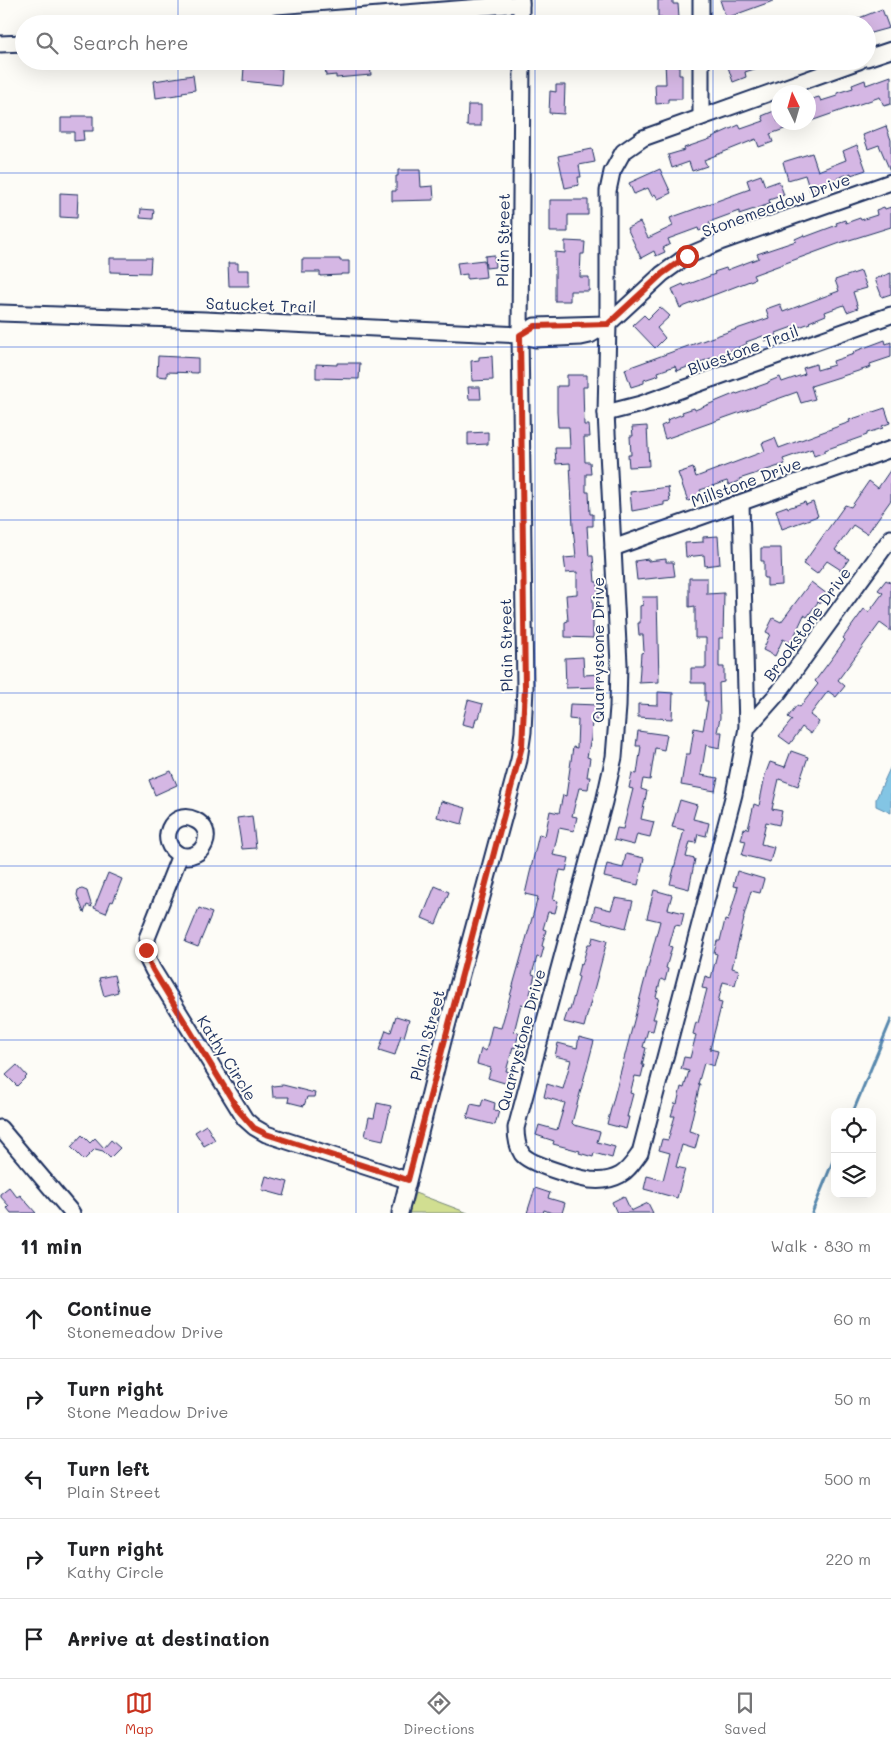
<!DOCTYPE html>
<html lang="en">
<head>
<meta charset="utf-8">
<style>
  body { margin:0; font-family:Mali,sans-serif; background:#f6f6f6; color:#202124 }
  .controls { position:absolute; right:15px; bottom:15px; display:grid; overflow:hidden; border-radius:10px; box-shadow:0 5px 20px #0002 }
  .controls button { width:45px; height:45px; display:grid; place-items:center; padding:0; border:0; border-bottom:1px solid #e0e0e0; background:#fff; color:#202124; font:25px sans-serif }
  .compass { position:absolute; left:771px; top:85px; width:45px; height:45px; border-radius:50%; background:#fff; box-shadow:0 5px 20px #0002; rotate:355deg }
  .stop { position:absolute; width:15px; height:15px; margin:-11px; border:4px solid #c8321e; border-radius:50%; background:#fff }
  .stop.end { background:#c8321e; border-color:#fff; box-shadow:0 1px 5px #0008 }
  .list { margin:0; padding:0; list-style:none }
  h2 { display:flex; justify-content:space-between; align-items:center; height:65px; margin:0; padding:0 20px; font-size:21px }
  h2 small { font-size:16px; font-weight:400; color:#757577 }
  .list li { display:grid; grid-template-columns:32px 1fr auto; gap:15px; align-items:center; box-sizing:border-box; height:80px; padding:0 20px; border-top:1px solid #e0e0e0 }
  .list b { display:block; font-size:19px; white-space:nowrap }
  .list p { margin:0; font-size:16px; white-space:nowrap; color:#757577 }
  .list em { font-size:16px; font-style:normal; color:#757577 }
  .icon { flex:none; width:28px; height:28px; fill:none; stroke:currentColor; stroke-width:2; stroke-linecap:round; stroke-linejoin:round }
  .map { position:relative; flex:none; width:891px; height:1213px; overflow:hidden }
  .search { position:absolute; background:#fff; box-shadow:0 5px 20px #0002; left:15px; right:15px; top:15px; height:55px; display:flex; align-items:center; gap:12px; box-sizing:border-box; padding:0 18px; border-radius:28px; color:#757577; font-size:19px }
  .sheet { height:465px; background:#fff }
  nav { display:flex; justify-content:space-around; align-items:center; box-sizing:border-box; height:70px; border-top:1px solid #e0e0e0; background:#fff; font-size:14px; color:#757577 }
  nav a { display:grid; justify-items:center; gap:2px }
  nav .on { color:#c8321e }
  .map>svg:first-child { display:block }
  .green { fill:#d1de91; stroke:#768678 }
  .water { fill:#83c5e4; stroke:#5989ae }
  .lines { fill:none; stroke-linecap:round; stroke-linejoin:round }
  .stream { stroke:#5989ae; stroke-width:3 }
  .building { fill:#d5b7e4; stroke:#1b2f5e }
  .minor-casing { stroke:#1b2f5e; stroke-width:19 }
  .minor { stroke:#fdfcf7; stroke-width:15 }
  .route { stroke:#c8321e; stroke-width:6 }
  .grid { fill:none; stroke:#1d4ed8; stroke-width:1; stroke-opacity:0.55 }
  .labels { text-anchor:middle; stroke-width:4; stroke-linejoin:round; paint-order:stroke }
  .street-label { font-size:16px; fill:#1b2f5e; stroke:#fdfcf7 }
</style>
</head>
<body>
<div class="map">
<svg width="891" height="1213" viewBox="0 0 891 1213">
  <rect width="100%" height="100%" fill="#fdfcf7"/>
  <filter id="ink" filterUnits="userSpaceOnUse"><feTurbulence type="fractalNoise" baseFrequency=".02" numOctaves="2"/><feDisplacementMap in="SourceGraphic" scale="10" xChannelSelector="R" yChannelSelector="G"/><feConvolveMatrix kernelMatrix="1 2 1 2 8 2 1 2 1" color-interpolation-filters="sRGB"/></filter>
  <g filter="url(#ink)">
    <polygon class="green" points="415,1193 468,1213 409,1213"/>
    <polygon class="water" points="891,766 891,813 876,806 876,799"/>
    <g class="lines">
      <g class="stream">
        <polyline points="853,1112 891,1020"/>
        <polyline points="812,1213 835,1156"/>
      </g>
    </g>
    <g class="building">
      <polygon points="658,0 673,0 673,4 678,4 679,18 658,18"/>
      <polygon points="720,0 772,0 773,1 726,18"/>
      <polygon points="882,9 889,28 867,34 867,24 844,24"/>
      <polygon points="344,61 357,61 358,64 370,62 371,75 336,78 336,75 326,76 325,65"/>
      <polygon points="665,61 679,61 679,75 682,75 682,99 668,99 668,103 656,104 655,84 666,84"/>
      <polygon points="726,61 773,61 773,63 745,72 746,77 733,82"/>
      <polygon points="244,67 282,69 281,85 243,81"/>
      <polygon points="193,75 195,90 182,92 183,94 156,98 154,81"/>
      <polygon points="891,76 891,104 884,106 880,97 808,122 808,100 819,97 821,101 837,96 837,93 853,88 852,85 865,80 866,85"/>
      <polygon points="556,85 565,85 564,114 549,113 550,91 556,92"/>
      <polygon points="468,105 481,105 481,126 467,126"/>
      <polygon points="774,111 778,122 799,122 799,124 770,134 773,142 759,147 756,139 704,160 707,166 692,171 689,162 672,168 668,155 685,150 684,148 713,138 712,137 739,125 741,129 764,121 762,116"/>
      <polygon points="73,116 93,116 93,131 83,131 84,140 74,141 74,132 61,132 61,118 73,118"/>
      <polygon points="886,126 891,140 891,173 879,145 868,149 863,135"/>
      <polygon points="857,145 866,170 851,175 851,173 822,184 823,186 810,191 805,175 788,180 783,162 812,153 818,171 846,160 843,151"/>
      <polygon points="592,149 595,162 579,165 581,177 578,177 579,185 565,188 558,156"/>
      <polygon points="660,169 671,193 658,199 655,194 652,196 648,188 634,194 629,183"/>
      <polygon points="398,170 420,170 421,187 433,186 434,200 392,201 392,191 396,191 396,176 398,176"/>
      <polygon points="761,175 765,186 779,181 784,195 769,200 770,204 739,214 739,211 709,222 711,226 699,231 698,228 668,239 670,244 663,248 665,252 656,256 654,251 641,258 627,228 640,222 648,238 673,226 670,218 750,189 747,180"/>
      <polygon points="60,193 78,194 77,218 60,217"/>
      <polygon points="550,200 588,200 588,215 568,215 568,232 550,232"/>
      <polygon points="884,207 885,209 891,207 891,227 843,242 753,275 755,279 680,308 672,289 683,284 684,286 715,274 714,272 726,268 727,270 759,258 757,254 796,241 795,239 804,235 805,237 837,225 836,223 845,220 846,223 860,218 861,220 877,215 876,210"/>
      <polygon points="141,209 154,210 153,219 140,218"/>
      <polygon points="565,241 585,242 584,254 581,254 580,277 589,277 589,291 570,291 570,301 555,301 555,252 565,253"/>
      <polygon points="494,255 495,267 486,268 485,256"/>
      <polygon points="110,258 151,258 150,273 110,272"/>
      <polygon points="302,259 340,259 340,261 349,261 349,274 341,274 341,275 320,276 320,272 302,272"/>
      <polygon points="484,260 486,277 467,279 467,274 459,275 457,263"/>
      <polygon points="228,263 238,263 238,270 249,270 249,286 229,286"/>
      <polygon points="861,271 867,288 853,292 858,308 847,312 844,305 825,312 826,315 809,322 810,323 799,327 798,325 776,333 777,337 765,341 763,336 746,342 747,344 731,350 731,352 720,356 719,355 677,371 675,366 658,372 659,375 644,380 644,383 631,387 625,369 713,337 769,318 766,309 780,304 783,312 839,291 835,280"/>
      <polygon points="891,273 891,294 882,297 875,279"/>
      <polygon points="660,307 670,316 657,328 665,338 655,348 633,325 644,315 648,319"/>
      <polygon points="885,340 886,344 891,342 891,357 870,364 871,367 811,386 815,399 801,403 797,392 665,439 661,426 668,423 667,420 683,414 682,412 694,408 695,410 736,393 737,394 768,383 768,382 780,377 782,382 805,374 803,368 816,364 817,370 834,365 833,361 854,354 853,352"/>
      <polygon points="158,356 198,358 198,373 167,372 167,377 157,376"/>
      <polygon points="492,356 493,380 472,381 471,361 479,360 479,357"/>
      <polygon points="337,363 360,363 359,379 316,378 316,364 337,365"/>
      <polygon points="567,375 587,375 587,387 583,387 584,425 589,425 590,437 584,437 585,462 590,462 591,474 586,474 586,492 589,492 590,514 593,514 593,526 587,526 589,556 593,556 595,582 598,582 598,595 593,595 593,638 565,637 565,622 568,621 566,595 577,594 577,572 566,573 564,558 576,557 573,527 570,463 556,464 555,448 570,448 569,427 558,427 557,412 557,386 567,386"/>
      <polygon points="468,387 480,387 481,399 469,399"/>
      <polygon points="885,408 890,423 882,426 883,428 867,433 867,435 825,450 825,452 814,456 812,449 783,459 785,464 739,479 740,481 729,485 727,481 700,490 702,496 688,501 678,473 693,468 696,477 765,451 762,443 775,438 779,448 850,422 849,420"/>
      <polygon points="647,426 649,466 629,467 628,455 631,455 630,436 633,436 632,427"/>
      <polygon points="488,432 488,444 468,445 468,433"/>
      <polygon points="891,469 891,500 874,524 867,534 853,525 835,550 849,559 841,570 827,561 817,574 803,564 845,505 851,507 869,481 878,488"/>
      <polygon points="668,487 670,501 664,502 664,505 632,511 630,492"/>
      <polygon points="805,502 806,505 813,502 818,516 782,529 776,510 787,506 788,508"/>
      <polygon points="718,536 720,564 705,566 704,555 686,557 685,543 703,542 703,537"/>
      <polygon points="761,548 781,548 782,585 767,586 767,578 764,578 764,561 761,561"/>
      <polygon points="648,559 648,561 666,559 666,562 673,562 675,576 637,580 635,561"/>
      <polygon points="689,578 707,578 707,594 724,593 723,638 719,638 719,667 724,667 724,682 719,683 720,718 717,732 722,732 720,748 706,745 701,775 718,778 715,791 681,785 686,754 690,754 694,728 703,730 708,701 705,701 705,683 691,683 691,668 706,668 706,638 695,638 695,606 689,607"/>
      <polygon points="886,580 891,583 891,631 880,623 838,680 845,686 836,697 828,691 810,715 819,722 811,734 802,727 790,744 779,736 792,720 788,717 797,705 800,707 818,684 815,681 833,657 845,640 843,638 864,609 869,612 883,593 878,590"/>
      <polygon points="811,582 827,594 820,604 818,602 807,617 804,615 791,643 783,639 775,656 763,650 770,634 766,632 773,618 781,622"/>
      <polygon points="642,597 657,597 659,682 639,683 641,653 644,652 643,635 639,635 638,623 640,623 640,606 643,605"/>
      <polygon points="583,657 584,675 600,674 601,687 566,688 565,658"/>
      <polygon points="658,692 673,693 672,719 638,717 638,704 658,705"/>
      <polygon points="468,700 483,704 479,718 476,718 474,727 462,724"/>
      <polygon points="570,704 598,705 597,720 592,720 591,738 587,757 590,758 587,777 590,777 588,789 579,788 572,816 577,817 574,831 559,828 553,855 569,858 566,871 560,870 553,900 558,901 555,913 548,912 543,929 546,930 542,946 544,947 541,958 537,957 532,974 535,975 530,994 532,995 529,1006 521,1004 514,1032 519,1033 515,1048 513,1047 506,1071 511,1072 508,1084 488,1078 491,1068 477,1064 481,1049 486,1051 492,1026 501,1028 538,897 525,894 539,834 545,836 550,811 559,813 563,795 566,796 573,747 577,748 578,720 569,719"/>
      <polygon points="638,731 667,735 664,750 655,748 650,780 643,779 641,789 647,791 641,819 654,822 650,837 637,834 634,845 614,840 617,828 623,829 633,789 629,788 632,773 637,774 641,746 636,746"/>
      <polygon points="791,751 808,757 798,786 779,779 772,809 782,811 779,825 766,822 761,844 774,847 770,862 742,855 746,841 741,840 744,828 748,829 754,804 759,806 765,775 770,762 785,767"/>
      <polygon points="171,771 177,785 155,795 149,780"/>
      <polygon points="680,800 697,805 693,819 709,823 706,836 698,834 696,843 690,842 686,857 695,859 689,889 670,884 684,830 672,827"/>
      <polygon points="441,801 466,808 462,824 437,817"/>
      <polygon points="252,816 256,848 242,849 237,818"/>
      <polygon points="626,854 644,858 638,885 604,877 607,864 623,868"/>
      <polygon points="737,871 764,879 760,893 751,891 743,919 744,919 732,968 739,970 735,985 723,982 718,1002 722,1003 710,1049 718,1051 714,1066 704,1063 698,1084 700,1084 689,1131 699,1134 695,1149 682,1145 676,1167 685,1169 677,1198 644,1189 647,1176 663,1180 670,1153 659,1150 662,1139 668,1140 675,1116 671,1116 675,1103 677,1104 681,1087 684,1088 689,1071 681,1069 684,1057 690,1058 696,1035 693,1034 696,1022 698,1023 707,989 702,988 705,976 711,978 717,954 714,953 717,941 720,941 725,920 728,921 738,887 733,886"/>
      <polygon points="108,873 122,879 113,902 111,901 106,913 94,908"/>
      <polygon points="435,886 449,892 436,924 422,918"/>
      <polygon points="82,889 87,891 92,907 87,905 84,913 77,895 78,890"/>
      <polygon points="654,890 672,895 668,909 684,913 681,926 675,925 669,946 672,947 666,968 668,969 665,981 661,979 656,997 659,998 653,1019 656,1019 653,1031 648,1030 643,1047 646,1048 642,1065 644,1065 641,1077 635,1076 630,1093 633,1094 627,1117 629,1117 626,1129 607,1124 660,921 647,918"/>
      <polygon points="615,898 633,901 626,928 592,919 595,906 611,910"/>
      <polygon points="199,908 212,913 198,947 185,942"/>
      <polygon points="593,937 607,941 584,1027 564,1022 568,1010 570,1010 579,977 577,976 580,964 582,965 588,944 591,944"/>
      <polygon points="114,975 118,992 104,996 99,978"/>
      <polygon points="396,1016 409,1020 404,1037 401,1035 395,1055 379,1050 386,1030 391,1032"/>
      <polygon points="579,1037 594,1041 572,1123 574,1125 600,1132 597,1142 615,1147 612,1158 594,1153 593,1157 579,1153 580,1151 553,1144 554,1141 536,1135 539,1125 557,1130 565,1103 544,1097 547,1084 563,1089 571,1060 555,1056 558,1043 577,1048"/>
      <polygon points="17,1065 27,1076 17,1086 6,1075"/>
      <polygon points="283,1085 315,1093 314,1097 307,1097 304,1106 288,1102 289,1097 273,1097 272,1086"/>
      <polygon points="483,1099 495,1103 494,1110 499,1111 495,1125 467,1118 471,1104 481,1106"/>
      <polygon points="377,1103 391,1106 383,1140 365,1136 369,1117 374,1118"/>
      <polygon points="206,1125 215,1140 204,1146 195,1132"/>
      <polygon points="82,1135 90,1143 95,1138 104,1148 111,1140 120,1148 110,1158 103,1151 95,1149 84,1160 71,1147"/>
      <polygon points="266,1176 288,1182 284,1196 262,1190"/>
      <polygon points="9,1187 17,1197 20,1195 36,1213 11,1213 7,1208 9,1206 0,1196 0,1194"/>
      <polygon points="535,1188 550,1193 548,1198 565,1203 562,1213 552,1213 544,1210 543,1213 527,1213"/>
      <polygon points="624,1196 631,1211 648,1203 653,1213 617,1213 612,1202"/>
    </g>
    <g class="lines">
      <defs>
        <g id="minor">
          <polyline points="521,0 521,24"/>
          <polyline points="265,24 521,4"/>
          <polyline points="701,24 701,0"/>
          <polyline points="0,44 24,43"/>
          <polyline points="867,58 891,50"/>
          <polyline points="701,117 701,61"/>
          <polyline points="0,313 205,320 520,335 536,339 581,337 590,335 608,324 662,274 687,256 720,242 891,182"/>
          <polyline points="520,335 535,326 606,324"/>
          <polyline points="606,413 641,404 891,315"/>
          <path d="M741 503 747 728 734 794 640 1153C634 1161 629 1170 620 1175 611 1180 599 1181 590 1180 577 1178 529 1164 522 1154 517 1146 516 1137 516 1128L604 802 614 757 618 707 619 664 606 413 608 324V191L612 172 623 152 643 138 859 61"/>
          <polyline points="613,548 891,449"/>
          <polyline points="747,728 779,692 891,538"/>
          <path d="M180 855C204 862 217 830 195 820 172 808 155 843 180 855L147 938 148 960 153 970 245 1119 254 1127 266 1134 407 1180"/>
          <polyline points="0,1128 72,1213"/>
          <polyline points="400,1213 443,1041 519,760 523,732 525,688 520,335 522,61"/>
        </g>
      </defs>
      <use href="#minor" class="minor-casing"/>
      <use href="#minor" class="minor"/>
    </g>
  </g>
  <g class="lines" filter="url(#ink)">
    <polyline class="route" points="146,950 148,960 153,970 239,1111 254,1128 266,1134 408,1180 522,746 525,688 520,335 535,326 608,324 662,274 687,256"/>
  </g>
  <path class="grid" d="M178 0V24M356 0V24M535 0V24M713 0V24M178 61V1213M356 61V1213M535 61V1213M713 61V1213M0 173H891M0 347H891M0 520H891M0 693H891M0 866H891M0 1040H891"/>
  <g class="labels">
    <g class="street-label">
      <text transform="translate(776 205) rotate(-20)" y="6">Stonemeadow Drive</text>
      <text transform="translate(503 240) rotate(-89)" y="6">Plain Street</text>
      <text transform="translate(261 305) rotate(2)" y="6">Satucket Trail</text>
      <text transform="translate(743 350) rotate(-20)" y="6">Bluestone Trail</text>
      <text transform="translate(746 482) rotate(-20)" y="6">Millstone Drive</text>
      <text transform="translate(807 624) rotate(-54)" y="6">Brookstone Drive</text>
      <text transform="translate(506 645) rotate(-91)" y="6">Plain Street</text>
      <text transform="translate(598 650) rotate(-90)" y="6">Quarrystone Drive</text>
      <text transform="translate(427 1035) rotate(-75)" y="6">Plain Street</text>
      <text transform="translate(521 1040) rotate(-75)" y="6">Quarrystone Drive</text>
      <text transform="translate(227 1058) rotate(58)" y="6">Kathy Circle</text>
    </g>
  </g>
</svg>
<div class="controls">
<button><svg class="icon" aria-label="locate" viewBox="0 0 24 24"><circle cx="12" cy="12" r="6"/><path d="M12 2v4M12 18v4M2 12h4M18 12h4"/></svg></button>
<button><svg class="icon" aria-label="layers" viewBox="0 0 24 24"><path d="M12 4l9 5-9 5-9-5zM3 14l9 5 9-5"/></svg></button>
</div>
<svg class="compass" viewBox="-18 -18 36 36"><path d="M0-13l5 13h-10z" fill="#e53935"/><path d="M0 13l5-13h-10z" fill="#757577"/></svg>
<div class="stop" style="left:687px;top:256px"></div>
<div class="stop end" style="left:146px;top:950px"></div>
<div class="search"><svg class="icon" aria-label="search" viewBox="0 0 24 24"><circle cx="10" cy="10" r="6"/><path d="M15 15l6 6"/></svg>Search here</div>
</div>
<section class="sheet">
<h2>11 min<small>Walk · 830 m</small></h2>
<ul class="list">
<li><svg class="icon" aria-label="ahead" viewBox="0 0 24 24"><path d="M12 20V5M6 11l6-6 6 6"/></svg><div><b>Continue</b><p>Stonemeadow Drive</p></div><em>60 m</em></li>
<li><svg class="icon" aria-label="right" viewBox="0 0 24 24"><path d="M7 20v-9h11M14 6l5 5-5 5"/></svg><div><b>Turn right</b><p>Stone Meadow Drive</p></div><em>50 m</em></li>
<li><svg class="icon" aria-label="left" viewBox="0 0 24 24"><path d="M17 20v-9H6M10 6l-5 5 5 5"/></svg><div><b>Turn left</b><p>Plain Street</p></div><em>500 m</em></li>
<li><svg class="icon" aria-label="right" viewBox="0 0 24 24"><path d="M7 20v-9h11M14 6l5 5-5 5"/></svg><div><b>Turn right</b><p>Kathy Circle</p></div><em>220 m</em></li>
<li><svg class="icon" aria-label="arrive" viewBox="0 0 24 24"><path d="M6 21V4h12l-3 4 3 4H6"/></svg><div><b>Arrive at destination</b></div></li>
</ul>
</section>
<nav>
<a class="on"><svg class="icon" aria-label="map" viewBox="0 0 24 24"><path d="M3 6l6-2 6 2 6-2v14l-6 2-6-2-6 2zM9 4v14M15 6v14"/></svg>Map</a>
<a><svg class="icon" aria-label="directions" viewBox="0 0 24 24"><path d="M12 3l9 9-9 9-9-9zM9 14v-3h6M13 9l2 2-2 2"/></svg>Directions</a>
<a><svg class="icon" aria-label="saved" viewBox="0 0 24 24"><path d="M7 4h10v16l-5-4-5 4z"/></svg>Saved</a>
</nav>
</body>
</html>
